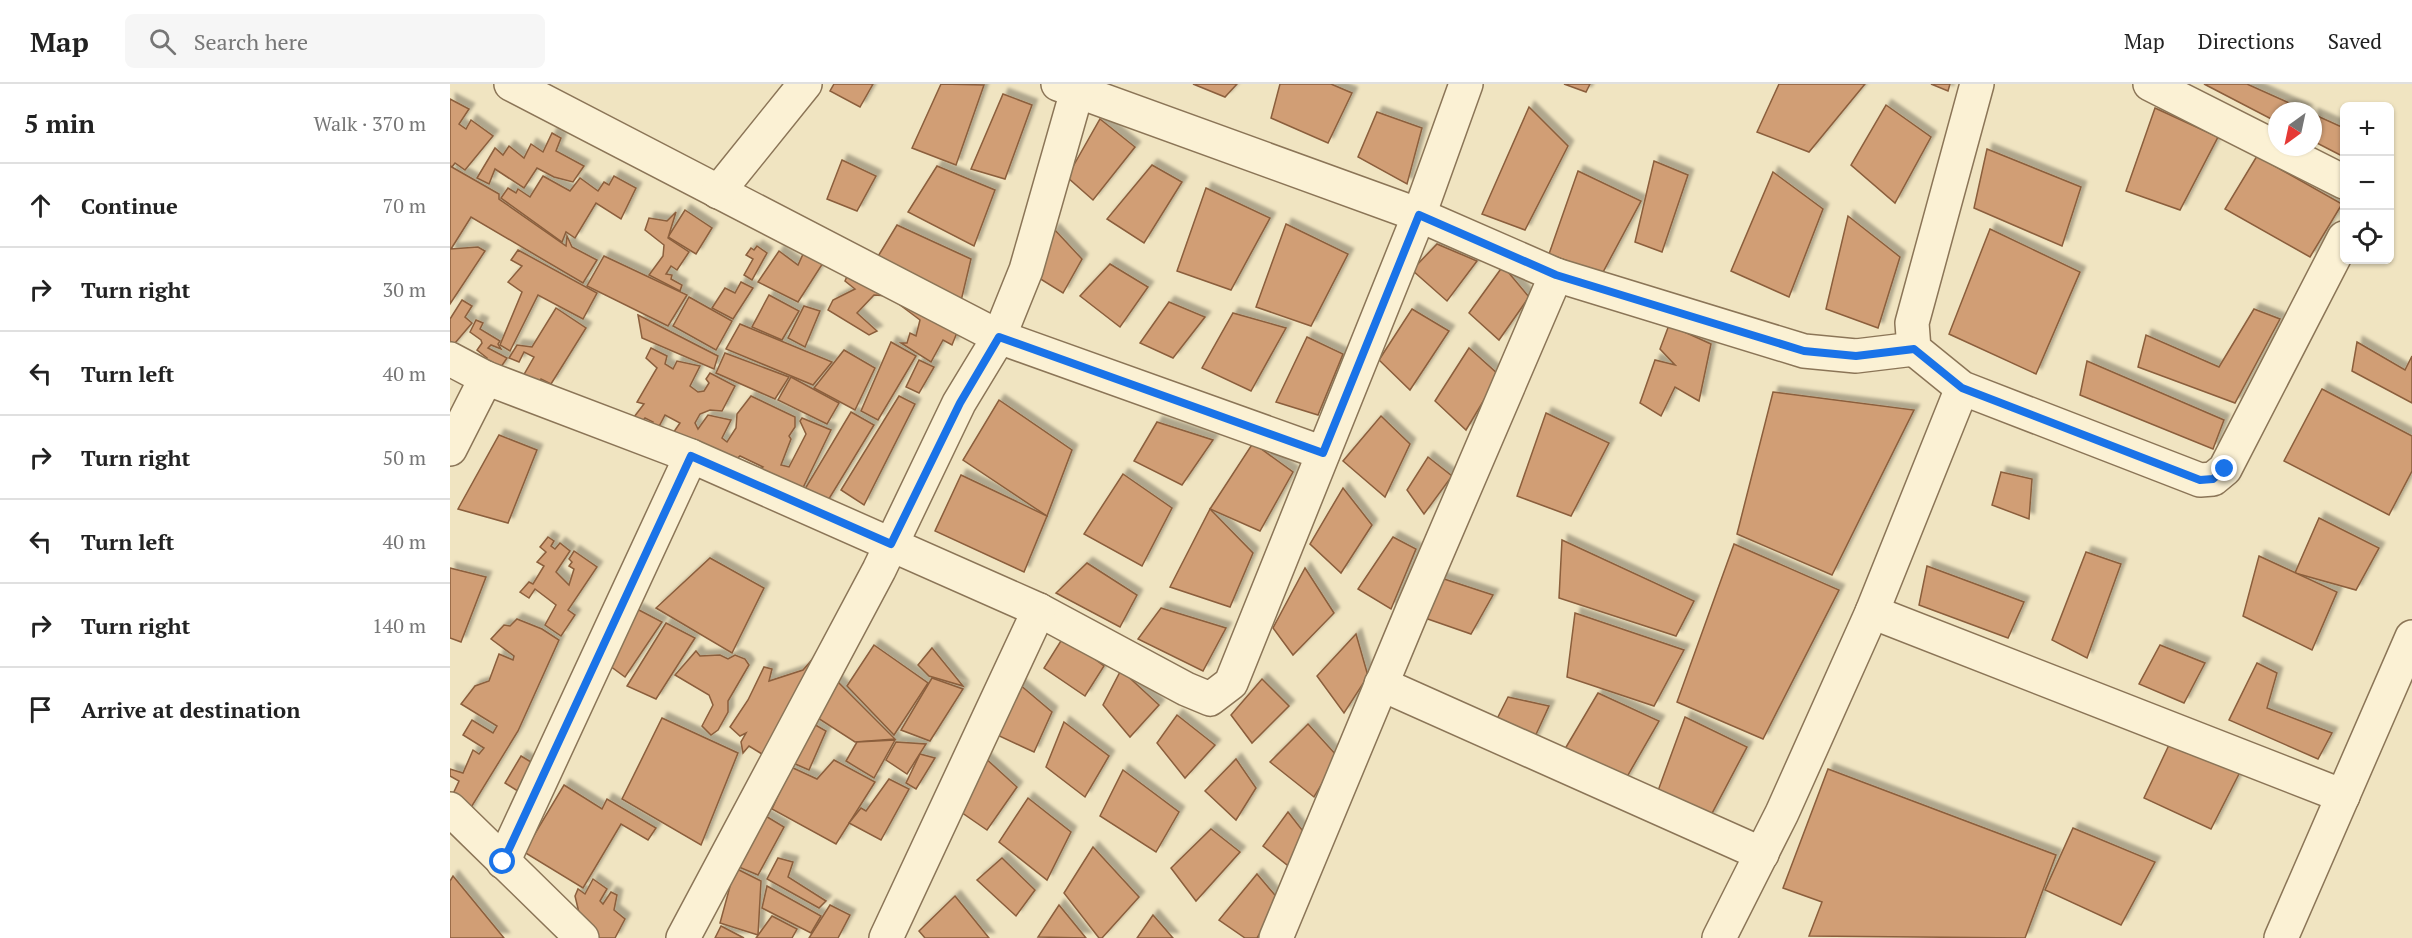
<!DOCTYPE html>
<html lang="en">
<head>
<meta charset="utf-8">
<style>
  body { margin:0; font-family:"PT Serif",serif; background:#f6f6f6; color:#222 }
  .controls { position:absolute; right:18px; top:18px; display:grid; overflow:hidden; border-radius:9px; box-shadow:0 2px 4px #0004 }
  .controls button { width:54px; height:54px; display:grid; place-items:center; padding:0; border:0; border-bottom:2px solid #e0e0e0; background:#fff; color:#222; font:30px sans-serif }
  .compass { position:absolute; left:1818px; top:18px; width:54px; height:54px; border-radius:50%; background:#fff; box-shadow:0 2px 4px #0004; rotate:213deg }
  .stop { position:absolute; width:18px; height:18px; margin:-14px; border:4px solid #1a73e8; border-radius:50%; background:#fff }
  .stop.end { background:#1a73e8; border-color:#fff; box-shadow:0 2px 6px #0008 }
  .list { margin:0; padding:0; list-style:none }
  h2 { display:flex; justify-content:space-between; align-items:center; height:78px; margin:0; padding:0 24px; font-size:26px }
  h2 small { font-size:20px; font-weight:400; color:#767676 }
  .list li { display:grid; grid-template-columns:39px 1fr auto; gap:18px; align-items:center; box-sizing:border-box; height:84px; padding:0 24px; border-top:2px solid #e0e0e0 }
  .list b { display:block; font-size:22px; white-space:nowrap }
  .list em { font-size:20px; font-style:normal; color:#767676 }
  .icon { flex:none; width:33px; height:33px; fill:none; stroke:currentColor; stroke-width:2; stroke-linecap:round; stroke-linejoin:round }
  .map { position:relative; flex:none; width:1962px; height:854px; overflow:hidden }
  header { display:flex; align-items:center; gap:36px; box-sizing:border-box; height:84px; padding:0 30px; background:#fff; border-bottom:2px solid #e0e0e0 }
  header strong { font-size:28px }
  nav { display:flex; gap:33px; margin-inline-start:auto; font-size:21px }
  .search { width:420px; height:54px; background:#f6f6f6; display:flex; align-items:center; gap:15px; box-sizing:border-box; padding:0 21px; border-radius:9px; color:#767676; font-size:22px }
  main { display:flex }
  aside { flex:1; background:#fff }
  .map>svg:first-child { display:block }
  .building { fill:#d19e74; stroke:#8b5e3c; stroke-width:1.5; filter:url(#shadow) }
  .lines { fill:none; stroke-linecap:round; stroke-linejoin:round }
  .street-casing { stroke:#8b7557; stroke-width:36 }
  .street { stroke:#fbf1d4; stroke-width:33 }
  .route { stroke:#1a73e8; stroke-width:8 }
</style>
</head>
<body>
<header>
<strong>Map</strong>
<div class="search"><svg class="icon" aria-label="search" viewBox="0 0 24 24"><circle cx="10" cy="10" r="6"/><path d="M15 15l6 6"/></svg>Search here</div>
<nav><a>Map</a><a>Directions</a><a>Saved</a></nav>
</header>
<main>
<aside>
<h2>5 min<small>Walk · 370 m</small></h2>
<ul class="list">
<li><svg class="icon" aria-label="ahead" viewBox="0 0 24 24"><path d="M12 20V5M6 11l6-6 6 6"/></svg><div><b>Continue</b></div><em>70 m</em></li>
<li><svg class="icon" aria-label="right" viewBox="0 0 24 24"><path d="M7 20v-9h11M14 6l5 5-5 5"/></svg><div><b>Turn right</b></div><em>30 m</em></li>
<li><svg class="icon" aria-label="left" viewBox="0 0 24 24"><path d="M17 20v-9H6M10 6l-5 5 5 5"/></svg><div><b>Turn left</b></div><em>40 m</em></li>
<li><svg class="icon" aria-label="right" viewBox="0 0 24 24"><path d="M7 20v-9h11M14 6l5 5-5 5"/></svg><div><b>Turn right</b></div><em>50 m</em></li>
<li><svg class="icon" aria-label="left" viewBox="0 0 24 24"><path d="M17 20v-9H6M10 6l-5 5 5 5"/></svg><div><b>Turn left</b></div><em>40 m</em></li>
<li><svg class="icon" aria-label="right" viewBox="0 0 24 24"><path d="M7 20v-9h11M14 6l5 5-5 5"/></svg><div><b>Turn right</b></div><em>140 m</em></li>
<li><svg class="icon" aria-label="arrive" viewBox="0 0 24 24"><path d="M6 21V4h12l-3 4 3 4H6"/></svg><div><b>Arrive at destination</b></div></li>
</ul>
</aside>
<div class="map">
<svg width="1962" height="854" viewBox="0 0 1962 854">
  <defs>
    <filter id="shadow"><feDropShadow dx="5.5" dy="-5.5" stdDeviation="1.5" flood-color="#0004"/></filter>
  </defs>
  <rect width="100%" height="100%" fill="#f0e4c1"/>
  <g class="building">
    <polygon points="384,0 423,0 410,23 380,7"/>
    <polygon points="491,0 534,1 506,81 462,64"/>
    <polygon points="743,0 787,0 775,13"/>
    <polygon points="830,0 881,0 902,9 878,59 821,34"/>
    <polygon points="1114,0 1140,0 1136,8"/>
    <polygon points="1329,0 1415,0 1359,68 1307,48"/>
    <polygon points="1481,0 1500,0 1498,7"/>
    <polygon points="1754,0 1797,0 1857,27 1827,27 1827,38"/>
    <polygon points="553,10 582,21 555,95 521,85"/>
    <polygon points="0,15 19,25 9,40 16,45 21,36 43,52 15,86 5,79 2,83 0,82"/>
    <polygon points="1436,21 1481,53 1445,119 1401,81"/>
    <polygon points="1079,23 1118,62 1075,146 1032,130"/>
    <polygon points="1705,24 1768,53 1730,126 1676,107"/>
    <polygon points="927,28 972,44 957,100 908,73"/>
    <polygon points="1863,30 1894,44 1894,73 1863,57"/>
    <polygon points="650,35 685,63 643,116 617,93"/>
    <polygon points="102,49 111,54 106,67 134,82 123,98 104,93 87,84 74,104 45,85 39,100 27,94 45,64 53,71 59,62 74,74 81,60 93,68"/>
    <polygon points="1537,65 1631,103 1612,162 1524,124"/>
    <polygon points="1807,72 1892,120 1860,173 1775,125"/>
    <polygon points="392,76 426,92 407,127 377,115"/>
    <polygon points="1204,77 1238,91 1212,168 1185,158"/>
    <polygon points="702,81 732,98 694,159 657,135"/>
    <polygon points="0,82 49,110 49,115 116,162 117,152 122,163 147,176 133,199 21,133 1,165 28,163 35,167 0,220"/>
    <polygon points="487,82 545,106 524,162 458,128"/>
    <polygon points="1128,87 1191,117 1152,190 1099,170"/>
    <polygon points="1323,88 1373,125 1339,213 1281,187"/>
    <polygon points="93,92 120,107 130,94 148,107 154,98 159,101 164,92 186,104 171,135 146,119 125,154 116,148 112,158 51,114 58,104 66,109 68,105 80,113"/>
    <polygon points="756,104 820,134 781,206 727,187"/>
    <polygon points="235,126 262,144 246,170 218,153"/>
    <polygon points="226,128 218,154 239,168 227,186 221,182 216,190 222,191 221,195 232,201 230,207 199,191 213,172 214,161 195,146 199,134 217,137"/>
    <polygon points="1398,132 1450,173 1428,244 1376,225"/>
    <polygon points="836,140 898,170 861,242 806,223"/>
    <polygon points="447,141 521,175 511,217 424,179"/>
    <polygon points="604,145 632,175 613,209 576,186"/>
    <polygon points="1540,145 1630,188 1586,290 1499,250"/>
    <polygon points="359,157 380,168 348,218 308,198 329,167 348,181"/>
    <polygon points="987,160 1027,177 997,217 962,186"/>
    <polygon points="307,162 317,169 302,196 294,191 303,175 296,171 301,164 304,166"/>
    <polygon points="68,166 147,209 133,235 88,211 60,267 50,261 72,208 58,198 72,182 61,176"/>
    <polygon points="154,172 237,211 218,242 137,202"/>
    <polygon points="660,180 698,203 670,243 630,212"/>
    <polygon points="1053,182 1079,213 1049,256 1019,229"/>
    <polygon points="400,185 439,212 424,211 407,229 427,247 419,251 378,226 383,216 405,205 395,197"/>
    <polygon points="291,198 303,204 283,235 262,224 275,204 285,209"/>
    <polygon points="319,211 349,227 332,256 302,243"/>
    <polygon points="239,213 282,237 266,266 223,242"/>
    <polygon points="12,216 22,222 15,233 22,239 0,265 0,235"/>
    <polygon points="446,218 508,246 502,261 493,256 481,278 451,259 457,259 460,249 466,252 470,236"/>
    <polygon points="719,218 755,233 723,274 690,259"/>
    <polygon points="354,222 370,227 355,263 338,254"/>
    <polygon points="106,224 136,244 101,300 91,295 87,302 72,294 84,273 74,268 69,278 59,274 67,261 82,263"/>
    <polygon points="962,225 999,247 960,306 929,276"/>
    <polygon points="1804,225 1830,235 1785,319 1688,283 1696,251 1769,283"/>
    <polygon points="783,229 836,244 801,307 752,284"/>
    <polygon points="188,231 268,272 264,285 192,254"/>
    <polygon points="26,236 33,239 30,245 50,257 48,260 51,265 41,261 38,264 57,274 49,286 36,278 37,274 27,266 32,259 31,256 20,248"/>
    <polygon points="290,240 382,278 363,301 276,265"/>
    <polygon points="1219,241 1261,260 1249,317 1225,303 1211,332 1190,319 1205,276 1225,281 1210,265"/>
    <polygon points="857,253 893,270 868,331 826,318"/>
    <polygon points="441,258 466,272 428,336 411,327"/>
    <polygon points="1907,258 1955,286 1962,272 1962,319 1902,287"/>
    <polygon points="201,264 217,272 215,280 223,285 227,277 250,282 240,302 248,308 254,307 259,299 256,295 260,289 285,302 272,327 260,326 250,330 245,339 248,345 258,331 281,336 272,354 277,358 286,344 287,330 301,312 345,333 345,343 339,352 341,355 331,381 339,383 356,350 350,337 352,334 381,346 348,414 304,390 313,383 290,372 279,382 221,352 230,339 215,331 203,354 196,349 203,338 195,334 188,343 181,337 194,320 187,318 207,284 196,274"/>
    <polygon points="1019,264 1049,291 1016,346 985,317"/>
    <polygon points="394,266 425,284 405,326 364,304"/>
    <polygon points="275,269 339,293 325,315 266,289"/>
    <polygon points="469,276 484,283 469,309 456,303"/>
    <polygon points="1637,277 1774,336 1763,365 1630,311"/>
    <polygon points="341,293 389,319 377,340 328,316"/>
    <polygon points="1872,305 1962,352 1962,387 1939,431 1834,377"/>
    <polygon points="1323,308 1464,326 1382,491 1287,450"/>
    <polygon points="449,312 465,320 414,421 391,406"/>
    <polygon points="549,316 622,366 597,432 513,376"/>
    <polygon points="401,328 424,341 374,423 352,410"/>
    <polygon points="1096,329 1159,359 1121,432 1067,412"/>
    <polygon points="931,332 960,360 935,413 893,377"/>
    <polygon points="707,338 763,356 732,401 684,377"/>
    <polygon points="49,351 87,366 58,439 8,425"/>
    <polygon points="803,359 843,388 810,447 760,425"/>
    <polygon points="978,373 1002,392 974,430 957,406"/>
    <polygon points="1551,388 1582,395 1579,435 1542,421"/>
    <polygon points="673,390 722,424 692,482 634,450"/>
    <polygon points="511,391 597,432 574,488 485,447"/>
    <polygon points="893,404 922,441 891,489 860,460"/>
    <polygon points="760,425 803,469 780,523 720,503"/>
    <polygon points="1869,434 1929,464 1906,506 1845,489"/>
    <polygon points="98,453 104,457 101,462 105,465 110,459 120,467 106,488 119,501 124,485 119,482 122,478 119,475 124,467 147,483 118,526 125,531 111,552 95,541 106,521 85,505 79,514 70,508 79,498 83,500 94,482 87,478 96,468 90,463"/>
    <polygon points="943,453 966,465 941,525 908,505"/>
    <polygon points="1112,456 1244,517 1226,552 1109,514"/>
    <polygon points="1284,460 1389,506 1313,655 1227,618"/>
    <polygon points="1636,468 1671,480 1637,574 1602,556"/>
    <polygon points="1809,472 1887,508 1862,566 1793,532"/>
    <polygon points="260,474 314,504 282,569 206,524"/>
    <polygon points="637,479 687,511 670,543 606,509"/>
    <polygon points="1477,482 1574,518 1558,554 1469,521"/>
    <polygon points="0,484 36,493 11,558 0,554"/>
    <polygon points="855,484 884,529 843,571 823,544"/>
    <polygon points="988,493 1043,511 1021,550 972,533"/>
    <polygon points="711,524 776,544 753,587 688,555"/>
    <polygon points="187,525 212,538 175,593 156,579"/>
    <polygon points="1125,529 1234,566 1204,622 1117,593"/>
    <polygon points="67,535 92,545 109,556 68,647 17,730 3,710 9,697 0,692 0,685 13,689 23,666 29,670 34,664 13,651 22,636 43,649 47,642 11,620 25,602 39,597 49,570 63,576 64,572 41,555 54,541 60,542"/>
    <polygon points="216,539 245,554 206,615 177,602"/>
    <polygon points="906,550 918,592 894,629 867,592"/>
    <polygon points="614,552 654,582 635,612 594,584"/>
    <polygon points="424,561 478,599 444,651 397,602"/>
    <polygon points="1710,561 1755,579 1734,619 1689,600"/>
    <polygon points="482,564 513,602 479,592 468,581"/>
    <polygon points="246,567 250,572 270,571 278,575 285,571 295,575 299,581 278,617 278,628 268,646 261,651 252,642 263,621 259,611 225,591"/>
    <polygon points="367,570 311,683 312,670 299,662 293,669 291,658 296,649 290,652 280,643 298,616 314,583 322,585 319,597 353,586"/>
    <polygon points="1807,579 1827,589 1817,624 1882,649 1868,675 1779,636"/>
    <polygon points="671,586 709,621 680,653 653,621"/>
    <polygon points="379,589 445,655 405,658 357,627"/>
    <polygon points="482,594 513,605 480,657 451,646"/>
    <polygon points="812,595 839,622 802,659 781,631"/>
    <polygon points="569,600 602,628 584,668 545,650"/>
    <polygon points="1148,609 1209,637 1174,698 1112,670"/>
    <polygon points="1058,613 1099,622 1083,657 1046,637"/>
    <polygon points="727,631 765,661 735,694 707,659"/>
    <polygon points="1235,633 1297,663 1259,735 1205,715"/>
    <polygon points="212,634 288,669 251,761 172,715"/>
    <polygon points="355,635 376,647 359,686 343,679"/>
    <polygon points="614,638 659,672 635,713 596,683"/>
    <polygon points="858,640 888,673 864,713 820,678"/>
    <polygon points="445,656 424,694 396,677 407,658"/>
    <polygon points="446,658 476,660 457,690 436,676"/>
    <polygon points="1719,661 1790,688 1761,745 1694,714"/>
    <polygon points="470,670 485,674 466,705 456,699"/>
    <polygon points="71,672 91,684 74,711 55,699"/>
    <polygon points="533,672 567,703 537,746 508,726"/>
    <polygon points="786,675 806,704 786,736 755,707"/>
    <polygon points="384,676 425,698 386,760 322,725 341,683 367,695"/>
    <polygon points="1378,685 1606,771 1575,854 1359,852 1372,818 1333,804"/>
    <polygon points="673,686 729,728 706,768 650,732"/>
    <polygon points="439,695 459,705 431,756 399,739 411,724 416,727"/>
    <polygon points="114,701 152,725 157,715 206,744 198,756 171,740 133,804 74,768"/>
    <polygon points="578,714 621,748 597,796 549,758"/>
    <polygon points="838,728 856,751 841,784 813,762"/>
    <polygon points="314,731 334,743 308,791 284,781"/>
    <polygon points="1623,744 1705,778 1671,841 1595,806"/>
    <polygon points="761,745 790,768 746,817 721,784"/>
    <polygon points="643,763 689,813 652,854 649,854 614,809"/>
    <polygon points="328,774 343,778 338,793 376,817 369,824 317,795"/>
    <polygon points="552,774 585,806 566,832 527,796"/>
    <polygon points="285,784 311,797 308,851 270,839"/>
    <polygon points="807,790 830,817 807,854 795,854 769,836"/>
    <polygon points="3,792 54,854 0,854 0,797"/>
    <polygon points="143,795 157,805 150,817 153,820 161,808 167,811 164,826 175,835 165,854 135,854 125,812 128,805 135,810"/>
    <polygon points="317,802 371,832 361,849 312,824"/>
    <polygon points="505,812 539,854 475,854 469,847"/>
    <polygon points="380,821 400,831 388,854 359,854"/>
    <polygon points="609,821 636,854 588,853"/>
    <polygon points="703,831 723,854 687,854"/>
    <polygon points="322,832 347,845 342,854 306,854"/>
    <polygon points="271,842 294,854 265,854"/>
  </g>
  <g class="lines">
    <defs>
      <g id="street">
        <polyline points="61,0 549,253 873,369"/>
        <polyline points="608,0 969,131 1106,191 1354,267 1406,272 1464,265"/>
        <polyline points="1527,0 1462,239 1464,265 1512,304 1750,396 1763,395 1775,385 1894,154"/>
        <polyline points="1700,0 1894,98"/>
        <polyline points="268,108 355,0"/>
        <polyline points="0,275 36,294 241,372 589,526 736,605 760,615 781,599 969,131 1016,0"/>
        <polyline points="0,365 36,294"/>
        <polyline points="1422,528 1893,712"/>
        <polyline points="931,600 1312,770"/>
        <polyline points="0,725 132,854"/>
        <polyline points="53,778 241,372"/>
        <polyline points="233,854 429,486 509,319 549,253 576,186 629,0"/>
        <polyline points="436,854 589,526"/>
        <polyline points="826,854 962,527 1106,191"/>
        <polyline points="1269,854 1332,729 1422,528 1512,304"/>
        <polyline points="1831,854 1962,553"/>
      </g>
    </defs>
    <use href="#street" class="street-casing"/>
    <use href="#street" class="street"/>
  </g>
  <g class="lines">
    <polyline class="route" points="53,778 241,372 441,460 510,319 549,253 873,369 969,131 1106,191 1354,267 1406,272 1464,265 1512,304 1750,396 1763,395 1775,385"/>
  </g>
</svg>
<div class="controls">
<button>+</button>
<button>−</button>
<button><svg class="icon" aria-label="locate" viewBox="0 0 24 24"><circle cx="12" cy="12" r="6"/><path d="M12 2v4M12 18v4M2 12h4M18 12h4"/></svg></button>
</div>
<svg class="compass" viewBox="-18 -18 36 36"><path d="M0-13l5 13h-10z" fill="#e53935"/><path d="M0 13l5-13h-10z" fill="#767676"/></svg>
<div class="stop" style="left:53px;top:778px"></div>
<div class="stop end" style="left:1775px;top:385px"></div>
</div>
</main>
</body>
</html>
